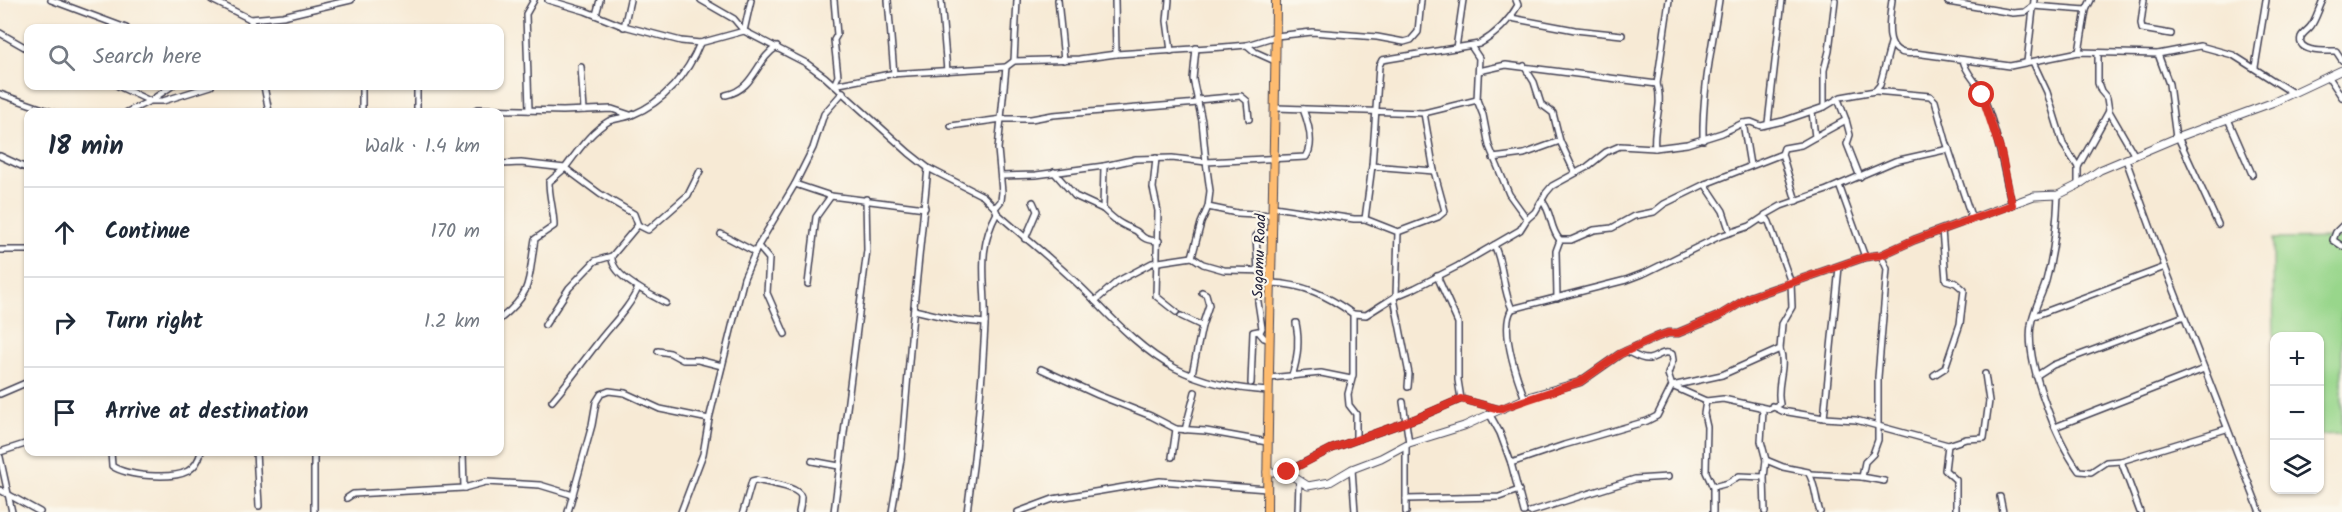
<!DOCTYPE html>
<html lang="en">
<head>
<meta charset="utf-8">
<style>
  body { margin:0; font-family:Kalam,sans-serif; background:#f6f6f7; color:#1f2937 }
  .controls { position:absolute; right:18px; bottom:18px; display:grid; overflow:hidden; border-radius:12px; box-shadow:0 2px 4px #0004 }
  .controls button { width:54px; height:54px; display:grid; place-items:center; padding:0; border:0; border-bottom:2px solid #e0e1e3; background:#fff; color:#1f2937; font:30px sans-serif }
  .stop { position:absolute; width:18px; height:18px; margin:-14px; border:4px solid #d93025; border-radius:50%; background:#fff }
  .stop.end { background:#d93025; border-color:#fff; box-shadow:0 2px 6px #0008 }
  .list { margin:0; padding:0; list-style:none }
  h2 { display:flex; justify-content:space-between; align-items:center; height:78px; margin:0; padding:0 24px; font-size:26px }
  h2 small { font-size:20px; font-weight:400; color:#747a83 }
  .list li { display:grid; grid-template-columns:39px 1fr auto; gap:18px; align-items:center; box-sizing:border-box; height:90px; padding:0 24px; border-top:2px solid #e0e1e3 }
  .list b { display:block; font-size:22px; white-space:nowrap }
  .list em { font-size:20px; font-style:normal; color:#747a83 }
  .icon { flex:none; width:33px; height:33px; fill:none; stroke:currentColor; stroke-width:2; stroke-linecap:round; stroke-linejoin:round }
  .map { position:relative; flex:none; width:2342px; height:512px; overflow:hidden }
  .search { position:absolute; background:#fff; box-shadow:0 2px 4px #0004; left:24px; top:24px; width:480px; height:66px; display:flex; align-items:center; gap:15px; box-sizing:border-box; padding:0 21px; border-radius:12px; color:#747a83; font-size:22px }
  .panel { position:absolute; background:#fff; box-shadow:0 2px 4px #0004; left:24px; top:108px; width:480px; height:348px; border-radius:12px }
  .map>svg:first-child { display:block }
  .grass { fill:#98d68b; stroke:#5d7c63; stroke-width:1.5 }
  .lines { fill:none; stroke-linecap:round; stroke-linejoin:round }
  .minor-casing { stroke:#424052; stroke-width:8 }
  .tertiary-casing { stroke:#424052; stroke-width:9 }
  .trunk-casing { stroke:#424052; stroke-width:10 }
  .minor { stroke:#fff; stroke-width:5 }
  .tertiary { stroke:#fff; stroke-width:7 }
  .trunk { stroke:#febc70; stroke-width:8 }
  .route { stroke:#d93025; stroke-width:8 }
  .labels { text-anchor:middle; stroke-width:4.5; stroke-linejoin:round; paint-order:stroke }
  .street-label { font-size:15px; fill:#22223b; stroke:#fbf7ec }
</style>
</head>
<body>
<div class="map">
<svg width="2342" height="512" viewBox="0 0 2342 512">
  <rect width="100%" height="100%" fill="#fbf7ec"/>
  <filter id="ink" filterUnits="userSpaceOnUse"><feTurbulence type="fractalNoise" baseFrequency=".0167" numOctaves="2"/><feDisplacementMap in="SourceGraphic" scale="12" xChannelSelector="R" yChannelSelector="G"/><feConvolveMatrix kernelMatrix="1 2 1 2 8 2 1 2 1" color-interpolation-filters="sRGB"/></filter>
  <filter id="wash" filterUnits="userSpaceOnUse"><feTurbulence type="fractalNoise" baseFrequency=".008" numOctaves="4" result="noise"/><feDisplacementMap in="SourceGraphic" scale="24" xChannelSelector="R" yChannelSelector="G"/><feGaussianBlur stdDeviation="1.35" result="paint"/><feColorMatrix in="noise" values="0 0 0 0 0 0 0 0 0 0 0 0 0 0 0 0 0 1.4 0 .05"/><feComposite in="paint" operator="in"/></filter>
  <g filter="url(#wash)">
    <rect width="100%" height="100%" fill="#f7ead5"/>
    <polygon class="grass" points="2342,238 2342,434 2320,435 2320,336 2274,336 2274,366 2273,239"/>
  </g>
  <g filter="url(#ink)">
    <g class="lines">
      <defs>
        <g id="minor">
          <polyline points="51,0 126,28"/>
          <polyline points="212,0 250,19 283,16 351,0"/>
          <polyline points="548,0 585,11 620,25 681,41 700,43 744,31"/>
          <polyline points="701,0 734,19 744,31 806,63 825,77 909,153 928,168 983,196 995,208 1001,201 1002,192 998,149 1006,67 1014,61 1079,59 1116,54 1224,47 1247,45 1276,36 1312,32 1377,37 1404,42 1411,40 1418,32 1421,0"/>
          <polyline points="834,0 837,35 834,40 838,76 834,85"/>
          <polyline points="888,0 894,74"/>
          <polyline points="941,0 947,71"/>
          <polyline points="1058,0 1064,60"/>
          <polyline points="1115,0 1116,54"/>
          <polyline points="1169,0 1167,21 1171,51"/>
          <path d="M1892 0C1889 22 1882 58 1915 53L2010 66 2079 52 2158 54 2200 46 2233 55 2293 93"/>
          <polyline points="1949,0 1948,2 2013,13 2025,12 2033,6 2086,10"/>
          <polyline points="2144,0 2141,23 2142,29 2171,34"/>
          <path d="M2323 0C2319 8 2316 19 2311 26 2308 30 2303 33 2301 37 2296 53 2327 51 2336 51L2342 60"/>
          <polyline points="596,15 600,0"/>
          <polyline points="1511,18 1575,30 1622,35"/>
          <polyline points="250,19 254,28"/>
          <polyline points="624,27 630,0"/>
          <polyline points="744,31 751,0"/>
          <polyline points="0,33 28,49"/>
          <polyline points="1891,43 1880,85 1875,91 1930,96 1935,101 1946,141 1972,219"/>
          <polyline points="1247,45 1255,52 1275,61"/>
          <polyline points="1471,46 1479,58 1477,100 1483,115 1489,146 1509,194 1527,219"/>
          <polyline points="1456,48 1463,0"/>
          <polyline points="2079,52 2086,10 2091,0"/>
          <polyline points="2158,54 2169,84 2176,138"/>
          <path d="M1963 60C1966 74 1976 80 1981 92 1997 127 2003 167 2012 205"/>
          <polyline points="1014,61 1017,0"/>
          <polyline points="2027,62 2034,0"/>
          <polyline points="2033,62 2047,92 2063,144 2078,167"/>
          <polyline points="1524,66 1534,82 1541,104 1553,113 1560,141 1575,173"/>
          <polyline points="581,67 584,110"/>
          <polyline points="2255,67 2266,0"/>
          <polyline points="1479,71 1506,65 1657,84"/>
          <polyline points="2328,76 2342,97"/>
          <polyline points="834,85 890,74 1006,67"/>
          <polyline points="118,86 150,101 172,86"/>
          <polyline points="264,86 269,112"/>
          <polyline points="0,94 52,112"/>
          <path d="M726 95C755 89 756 59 777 47"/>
          <polyline points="1197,100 1241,96 1247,101 1249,119"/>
          <polyline points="1824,107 1824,70 1829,51 1835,0"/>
          <polyline points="1276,108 1424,113 1477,100"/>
          <polyline points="529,110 526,14 534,0"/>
          <polyline points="2109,111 2135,156"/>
          <polyline points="127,112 150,101 163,101 211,86"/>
          <polyline points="362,112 362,86"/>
          <polyline points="417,112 417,86"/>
          <polyline points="475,112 477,109 563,111 612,109 630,115"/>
          <polyline points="2228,119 2252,174"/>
          <polyline points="1846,120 1850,135 1847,144 1860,177"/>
          <polyline points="1743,123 1750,165"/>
          <polyline points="1768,123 1782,0"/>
          <polyline points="951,126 1002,119 1031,119 1053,115 1198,103"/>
          <polyline points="1815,137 1846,120 1838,99"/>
          <polyline points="2178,137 2218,224"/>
          <path d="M1703 140C1702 92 1712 47 1719 0"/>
          <path d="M1655 148C1652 126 1664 106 1657 84L1669 0"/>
          <polyline points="1782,154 1796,201"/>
          <polyline points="0,156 28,169"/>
          <polyline points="1156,158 1153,188 1158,211 1156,296 1176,312"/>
          <polyline points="1493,158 1524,154 1560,141"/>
          <polyline points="2126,160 2165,267 2260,512"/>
          <path d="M500 164 521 163 565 168C578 151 590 132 609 121 616 118 625 118 632 115 664 102 688 74 700 43"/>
          <path d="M1104 166 1103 209C1115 220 1118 223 1132 229 1144 233 1137 240 1159 241"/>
          <polyline points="1372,166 1434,171"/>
          <polyline points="1054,172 1075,196 1103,209"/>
          <polyline points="1002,176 1036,175 1104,166 1136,159 1172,158 1206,162 1202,121 1193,79 1196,48"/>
          <polyline points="795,184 831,196 925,208"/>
          <polyline points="1705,184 1723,211 1730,232"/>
          <polyline points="1839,185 1865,257"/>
          <polyline points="2078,185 2078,167 2109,111 2107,98 2101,91 2098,83 2098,53"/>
          <path d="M2058 195C2057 221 2053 256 2046 281 2042 295 2033 310 2031 325 2025 363 2057 441 2079 471L2091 472 2106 462 2121 461 2140 512"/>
          <path d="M1543 202C1552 213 1550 230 1560 240"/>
          <polyline points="1208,207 1237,213 1273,215"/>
          <polyline points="1274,207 1354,219 1365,219 1398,232 1396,296"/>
          <path d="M995 208 997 213C1029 242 1066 270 1095 301 1118 325 1146 353 1175 368 1202 382 1238 389 1268 391"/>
          <path d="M1365 219 1372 166 1379 66 1382 60 1479 44C1495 35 1509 21 1518 5L1516 0"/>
          <polyline points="1763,220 1765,215 1781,206 1827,190 1895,161 1949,149"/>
          <polyline points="638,225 648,230 688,195 700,171"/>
          <polyline points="2342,226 2336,232 2333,240 2342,246"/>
          <polyline points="1398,232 1438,217 1445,211 1434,171 1424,113"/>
          <polyline points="721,234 755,252"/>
          <polyline points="1025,239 1037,211 1033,202"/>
          <polyline points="1560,240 1571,240 1594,230 1612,228 1634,216 1654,212 1664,204 1705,184 1782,154 1784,148 1801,145 1815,137 1812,112"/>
          <path d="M1494 245C1504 265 1502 288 1512 309 1499 329 1517 378 1525 399"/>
          <polyline points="758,246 769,259 767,293 785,334"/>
          <polyline points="0,250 28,250"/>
          <path d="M612 256C610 276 651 295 666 303"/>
          <path d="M1192 257 1201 223 1208 207 1210 191 1206 162 1306 157C1315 144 1308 122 1303 109"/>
          <polyline points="1258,271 1256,236 1259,233 1273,234"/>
          <polyline points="1437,276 1458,323 1458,380 1461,399 1499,409"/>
          <path d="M1271 283C1303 284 1327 295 1353 314V375L1348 394 1349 405 1356 414V440L1331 449 1286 472"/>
          <polyline points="808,284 816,217 831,196"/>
          <polyline points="1394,298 1409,374 1408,387"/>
          <polyline points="1557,298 1556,251 1560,240"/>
          <polyline points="1095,301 1118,281 1152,263 1192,257 1203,264 1224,270 1272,271"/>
          <polyline points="1258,302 1262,328 1260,332"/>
          <polyline points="1512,309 1626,280 1647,272 1720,236 1750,226 1762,218 1763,221 1767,219 1769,222 1791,283 1792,307 1782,324 1780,349"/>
          <polyline points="914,310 957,320 985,323"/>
          <polyline points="1353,314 1366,315 1396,296 1415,288 1458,266 1520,230 1527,219 1535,212 1546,193 1552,186 1587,167 1606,152 1620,146 1655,148 1687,144 1722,133 1743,123 1751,122 1761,126 1783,121 1824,107 1841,97 1875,91"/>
          <polyline points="1181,316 1202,326"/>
          <polyline points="2034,316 2165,267"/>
          <path d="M500 319C534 292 528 279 535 239L554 226C554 211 549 197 549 182L565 168 600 194 634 214 638 225 612 256 595 261 569 288 545 325"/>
          <polyline points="658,351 670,353 683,360 698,360 722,366"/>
          <polyline points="1041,369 1098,395 1151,416 1176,429 1206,431 1267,442"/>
          <polyline points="1192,374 1202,326 1209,305 1206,294 1202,292"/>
          <polyline points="1934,375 1945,368 1960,324 1964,290 1956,283 1946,280 1942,230"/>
          <path d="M1292 376C1298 358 1300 342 1296 323"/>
          <polyline points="2036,376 2053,365 2184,316"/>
          <polyline points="1269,378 1321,373 1351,379"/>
          <polyline points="1251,383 1253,332 1258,331 1264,338 1270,340"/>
          <polyline points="0,394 28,382"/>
          <path d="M552 401C568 383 581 364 596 345 610 326 629 309 638 288"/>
          <polyline points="1706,401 1704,414 1707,427 1706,472 1713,487 1713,512"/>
          <polyline points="1403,402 1409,443"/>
          <polyline points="1772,406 1782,411 1824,418 1839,267"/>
          <polyline points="1760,407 1763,412 1761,441 1766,460 1764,477 1765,512"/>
          <path d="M1490 415 1500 433 1511 463 1564 445 1647 421 1657 416 1672 386 1722 375 1780 349C1787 368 1775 385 1780 404L1769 409 1723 399 1706 401 1672 386 1668 374 1673 360 1672 354C1663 350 1658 357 1649 359 1641 360 1633 354 1626 351"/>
          <polyline points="1824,418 1856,420 1948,445 1945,470 1956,480 1956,512"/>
          <polyline points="2055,427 2204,369"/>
          <polyline points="1185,430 1195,392"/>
          <polyline points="1356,440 1417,418 1461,399"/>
          <polyline points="1406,445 1406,512"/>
          <polyline points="1948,445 1966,439 1984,438 1989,401 1985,374"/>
          <polyline points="0,452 28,443"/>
          <path d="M111 452 112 466C127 476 171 480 188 471 196 466 199 460 201 452"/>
          <polyline points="256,452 259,506"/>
          <polyline points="463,452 464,488"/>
          <polyline points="0,457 12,512"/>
          <polyline points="1172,457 1176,429"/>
          <path d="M1766 460 1783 467 1808 472C1816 484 1815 499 1820 512"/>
          <polyline points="812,461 839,466"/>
          <polyline points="2121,461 2226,429"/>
          <polyline points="1511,463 1524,512"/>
          <polyline points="1352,469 1355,512"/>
          <polyline points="1810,474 1862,477 1884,481"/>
          <polyline points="1862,477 1865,462 1873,454 1878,440 1878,377 1887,269 1881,255"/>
          <polyline points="1713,487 1728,483 1739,476 1764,477"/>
          <polyline points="0,490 40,512"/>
          <polyline points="2000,497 2003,512"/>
          <polyline points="347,498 353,494 464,488 486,482 540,485 573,495"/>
          <polyline points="1406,499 1499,497 1519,490"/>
          <polyline points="314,512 314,452"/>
          <polyline points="568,512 592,425 596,402 601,394 609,391 625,393 660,409 709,419 744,278 758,246 795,184 813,148 824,114 843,92"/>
          <polyline points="681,512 703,454 709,419"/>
          <path d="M743 512 752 481 756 480C766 483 799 486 801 497 801 501 800 508 799 512"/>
          <polyline points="834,512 867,250 866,199"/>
          <polyline points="892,512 901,459 912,326 928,168"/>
          <path d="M967 512C976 450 982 387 985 325 987 282 975 253 997 213"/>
          <polyline points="1018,512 1053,499 1160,481 1267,489"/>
          <polyline points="1298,512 1299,481"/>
          <polyline points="1530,512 1635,479 1668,477"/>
        </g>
        <polyline id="tertiary" points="1267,472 1286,472 1308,486 1330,482 1352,469 1381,458 1409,443 1464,426 1528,397 1580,382 1620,354 1657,337 1668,333 1678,333 1719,316 1750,297 1865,257 1881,255 1914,240 2034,196 2058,195 2078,185 2100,170 2176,138 2274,102 2342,70"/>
        <path id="trunk" d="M1267 512C1268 341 1275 171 1276 0"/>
      </defs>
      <use href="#minor" class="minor-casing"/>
      <use href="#tertiary" class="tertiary-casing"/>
      <use href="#trunk" class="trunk-casing"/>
      <use href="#minor" class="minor"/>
      <use href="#tertiary" class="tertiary"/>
      <use href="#trunk" class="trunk"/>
    </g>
  </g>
  <g class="lines" filter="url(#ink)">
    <polyline class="route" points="1287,472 1331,449 1417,418 1461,399 1499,409 1580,382 1620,354 1657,337 1668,333 1678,333 1719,316 1750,297 1865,257 1881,255 1914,240 2012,205 2001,152 1982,95"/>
  </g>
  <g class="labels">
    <g class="street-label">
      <text transform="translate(1259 256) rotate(-88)" y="5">Sagamu Road</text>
    </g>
  </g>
</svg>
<div class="controls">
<button>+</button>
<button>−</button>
<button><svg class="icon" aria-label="layers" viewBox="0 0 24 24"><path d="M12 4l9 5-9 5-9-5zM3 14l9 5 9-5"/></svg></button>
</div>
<div class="stop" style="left:1982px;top:95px"></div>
<div class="stop end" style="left:1287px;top:472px"></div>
<div class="search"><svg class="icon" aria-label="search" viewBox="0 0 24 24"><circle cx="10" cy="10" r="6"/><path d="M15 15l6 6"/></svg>Search here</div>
<section class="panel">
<h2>18 min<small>Walk · 1.4 km</small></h2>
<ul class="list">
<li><svg class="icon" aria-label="ahead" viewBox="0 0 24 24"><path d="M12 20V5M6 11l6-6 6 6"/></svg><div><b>Continue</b></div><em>170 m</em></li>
<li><svg class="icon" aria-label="right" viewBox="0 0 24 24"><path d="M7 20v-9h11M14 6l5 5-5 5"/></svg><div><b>Turn right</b></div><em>1.2 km</em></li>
<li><svg class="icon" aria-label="arrive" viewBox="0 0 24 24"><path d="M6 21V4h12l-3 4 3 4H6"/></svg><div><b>Arrive at destination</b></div></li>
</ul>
</section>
</div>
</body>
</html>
